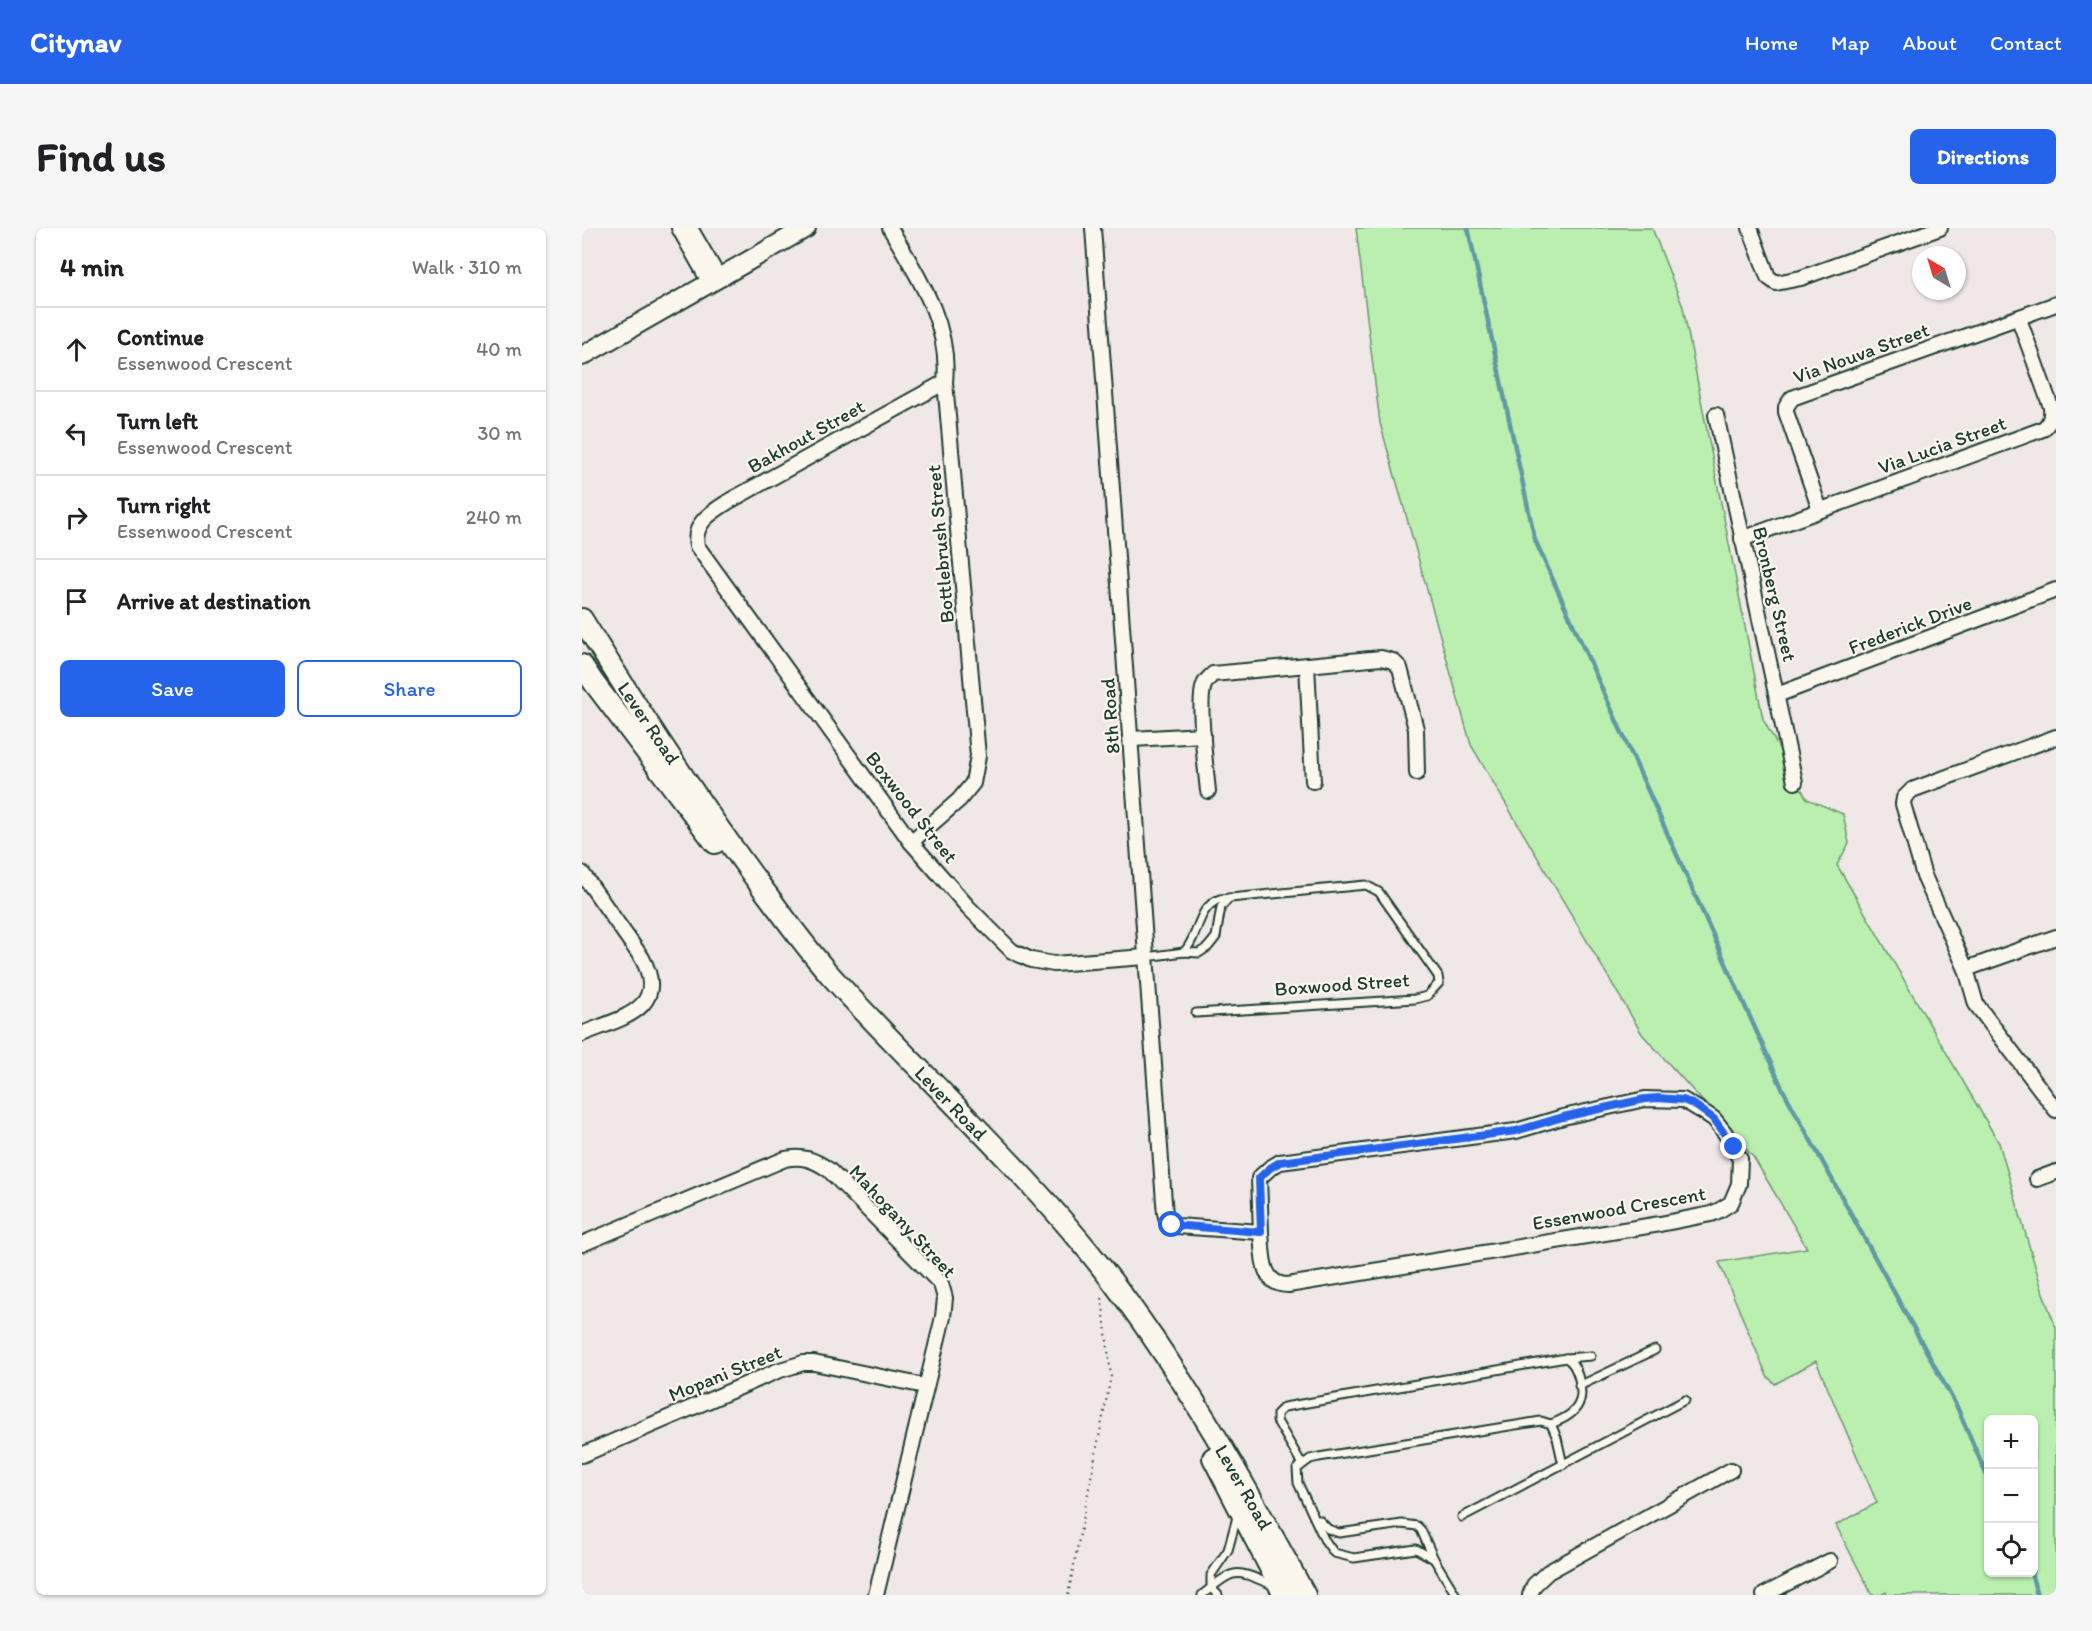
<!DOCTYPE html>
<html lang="en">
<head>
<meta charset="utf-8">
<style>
  body { margin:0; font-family:Itim,sans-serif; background:#f6f6f6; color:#202124 }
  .controls { position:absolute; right:18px; bottom:18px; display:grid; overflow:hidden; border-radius:9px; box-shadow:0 2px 4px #0004 }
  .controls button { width:54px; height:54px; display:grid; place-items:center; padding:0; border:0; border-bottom:2px solid #e0e0e0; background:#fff; color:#202124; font:30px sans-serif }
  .compass { position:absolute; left:1330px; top:18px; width:54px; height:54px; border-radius:50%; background:#fff; box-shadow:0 2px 4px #0004; rotate:322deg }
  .stop { position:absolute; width:18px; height:18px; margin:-14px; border:4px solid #2563eb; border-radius:50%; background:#fff }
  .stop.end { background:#2563eb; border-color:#fff; box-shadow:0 2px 6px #0008 }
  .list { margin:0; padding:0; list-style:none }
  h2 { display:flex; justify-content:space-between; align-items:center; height:78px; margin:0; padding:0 24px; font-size:26px }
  h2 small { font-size:20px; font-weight:400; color:#757577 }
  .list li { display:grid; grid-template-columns:39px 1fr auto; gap:18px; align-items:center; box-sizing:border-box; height:84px; padding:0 24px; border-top:2px solid #e0e0e0 }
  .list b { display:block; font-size:22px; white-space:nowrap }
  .list p { margin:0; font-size:20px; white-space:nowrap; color:#757577 }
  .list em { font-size:20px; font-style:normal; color:#757577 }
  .actions { display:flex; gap:12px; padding:18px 24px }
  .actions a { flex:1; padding:14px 0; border:2px solid #2563eb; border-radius:9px; text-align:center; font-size:21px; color:#2563eb }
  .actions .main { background:#2563eb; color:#fff }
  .icon { flex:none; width:33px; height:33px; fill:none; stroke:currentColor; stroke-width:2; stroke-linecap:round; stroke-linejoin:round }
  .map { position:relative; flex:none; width:1474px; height:1367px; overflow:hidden; border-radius:9px }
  header { display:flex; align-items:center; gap:36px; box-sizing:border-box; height:84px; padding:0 30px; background:#2563eb; color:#fff }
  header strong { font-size:28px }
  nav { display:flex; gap:33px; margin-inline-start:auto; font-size:21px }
  .intro { display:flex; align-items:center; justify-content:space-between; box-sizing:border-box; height:144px; padding:0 36px }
  h1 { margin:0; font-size:42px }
  .button { padding:15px 27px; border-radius:9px; background:#2563eb; color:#fff; font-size:21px; font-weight:700 }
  main { display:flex; gap:36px; padding:0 36px }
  aside { flex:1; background:#fff; border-radius:9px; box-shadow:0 2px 4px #0004 }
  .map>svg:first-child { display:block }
  .green { fill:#baefb0; stroke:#6c9672; stroke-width:1.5; fill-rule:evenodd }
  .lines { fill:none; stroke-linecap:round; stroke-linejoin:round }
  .stream { stroke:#609aa3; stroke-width:4.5 }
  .service-casing { stroke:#1f3d34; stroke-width:11 }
  .minor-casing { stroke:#1f3d34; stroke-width:18 }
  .tertiary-casing { stroke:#1f3d34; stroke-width:22 }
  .secondary-casing { stroke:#1f3d34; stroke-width:24 }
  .path { stroke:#1f3d34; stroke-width:2; stroke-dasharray:1.5 4.5; stroke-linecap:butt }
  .service { stroke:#fbf7ec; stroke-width:7 }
  .minor { stroke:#fbf7ec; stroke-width:14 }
  .tertiary { stroke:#fbf7ec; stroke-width:18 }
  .secondary { stroke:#fbf7ec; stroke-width:20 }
  .route { stroke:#2563eb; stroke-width:8 }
  .labels { text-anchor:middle; stroke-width:4.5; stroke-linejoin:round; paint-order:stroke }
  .street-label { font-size:20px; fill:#1f3d34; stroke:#fbf7ec }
</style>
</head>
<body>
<header>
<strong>Citynav</strong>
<nav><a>Home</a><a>Map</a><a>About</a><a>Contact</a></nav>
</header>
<div class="intro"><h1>Find us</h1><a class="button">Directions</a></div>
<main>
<aside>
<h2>4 min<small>Walk · 310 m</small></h2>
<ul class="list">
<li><svg class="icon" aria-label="ahead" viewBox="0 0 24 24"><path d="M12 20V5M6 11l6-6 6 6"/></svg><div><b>Continue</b><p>Essenwood Crescent</p></div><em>40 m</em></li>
<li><svg class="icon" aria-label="left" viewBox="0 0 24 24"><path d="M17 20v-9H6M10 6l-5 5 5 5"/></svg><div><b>Turn left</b><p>Essenwood Crescent</p></div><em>30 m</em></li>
<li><svg class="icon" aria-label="right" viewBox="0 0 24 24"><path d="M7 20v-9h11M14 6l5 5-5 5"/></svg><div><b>Turn right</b><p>Essenwood Crescent</p></div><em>240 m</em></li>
<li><svg class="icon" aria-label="arrive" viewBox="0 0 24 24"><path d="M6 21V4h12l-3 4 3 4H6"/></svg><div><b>Arrive at destination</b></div></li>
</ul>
<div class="actions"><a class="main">Save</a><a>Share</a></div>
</aside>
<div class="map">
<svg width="1474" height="1367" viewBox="0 0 1474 1367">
  <rect width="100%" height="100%" fill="#f0e7e7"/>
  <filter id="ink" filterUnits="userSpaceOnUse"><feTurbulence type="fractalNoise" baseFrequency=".0167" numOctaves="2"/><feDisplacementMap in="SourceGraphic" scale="12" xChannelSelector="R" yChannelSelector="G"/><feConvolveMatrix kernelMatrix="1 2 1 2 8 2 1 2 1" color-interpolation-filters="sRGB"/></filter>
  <g filter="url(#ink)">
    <path class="green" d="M774 0H1070L1101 79 1181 491 1225 571 1261 586 1267 615 1255 637 1417 915 1461 1065 1474 1100V1367H1305L1304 1364 1299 1367H1290L1254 1297 1295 1275 1234 1133 1193 1156 1185 1148 1137 1034 1225 1020 1172 930 1060 806 889 517 798 195ZM1406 1192H1452V1344H1406Z"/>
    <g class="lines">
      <g class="stream">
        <polyline points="886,0 953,312 1200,860 1375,1179 1406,1250"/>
        <polyline points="1449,1344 1455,1367"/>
      </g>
      <defs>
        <g id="service">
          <path d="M602 724C618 707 614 680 638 671L784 657 797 664 856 748 857 755 845 768 833 771 614 785"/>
          <polyline points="564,729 602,724 617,725 626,719 634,709 639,679 647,670"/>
          <polyline points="997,1158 1073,1122"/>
          <path d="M969 1196C979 1192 991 1187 996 1177 1003 1166 996 1136 984 1130"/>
          <polyline points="720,1236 695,1193 695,1186 702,1179 984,1130 1009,1128"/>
          <polyline points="880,1289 1103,1172"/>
          <polyline points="737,1292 746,1301 757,1305 820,1296 835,1298 839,1302 852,1331 874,1367"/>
          <polyline points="852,1331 834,1321 772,1330 752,1325 742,1311 716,1255 715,1241 728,1231 737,1229 959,1193 969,1196 975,1210 981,1237"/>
          <path d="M620 1367C655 1339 651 1341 693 1358"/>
          <polyline points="636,1367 629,1360 629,1347 646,1322 655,1289"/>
        </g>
        <g id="minor">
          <polyline points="97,0 128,55"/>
          <polyline points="108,0 137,50"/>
          <path d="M308 0C335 47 369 96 363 154L396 528 391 555 377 572 329 614"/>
          <path d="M511 0C536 324 559 649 582 974 583 985 582 995 595 998L679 1004C681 1025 678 1057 706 1057L1078 996 1129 986 1138 982 1149 975 1157 956 1158 931 1143 905 1132 891 1123 885 1101 872 1063 871 981 889 934 903 698 934 688 940 677 950 679 1004"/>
          <polyline points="1168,0 1186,49 1194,55 1219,50 1358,0"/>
          <path d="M363 154 149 272C132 283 110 294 115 318L329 614 386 679 430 723 449 732 472 736 563 729"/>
          <polyline points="1134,187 1213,554"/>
          <polyline points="1238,282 1204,184 1204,179 1210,170 1474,76"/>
          <path d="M1160 311 1461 201C1468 195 1470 189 1469 179L1437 91"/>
          <polyline points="725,437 731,553"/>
          <polyline points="1195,467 1474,362"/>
          <polyline points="1474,509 1330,562 1322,570 1321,576 1342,648 1384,741 1394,776 1474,882"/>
          <polyline points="550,511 621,507"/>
          <path d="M626 563C624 542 615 474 622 457 624 452 627 450 631 446L799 430 811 433 818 440 834 501 835 545"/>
          <path d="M0 645 60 730C88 782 38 790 0 806"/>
          <polyline points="1384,741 1474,709"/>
          <polyline points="1455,951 1474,944"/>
          <path d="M0 1016 203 931C220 927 233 932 247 942L359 1056 363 1070 361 1089 294 1367"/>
          <polyline points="0,1227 195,1143 221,1135 232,1135 343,1158"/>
          <polyline points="948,1367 952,1357 966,1344 1149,1242"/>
          <polyline points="1182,1367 1248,1333"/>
        </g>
        <polyline id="tertiary" points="0,128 224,0"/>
        <g id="secondary">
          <path d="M0 391C57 483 116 574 181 661 203 690 224 720 249 748 336 844 435 933 516 1035 597 1137 661 1253 723 1367"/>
          <polyline points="0,437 12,455 133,615"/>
          <polyline points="631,1230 702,1367"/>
        </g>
      </defs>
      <use href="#service" class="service-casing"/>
      <use href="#minor" class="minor-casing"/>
      <use href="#tertiary" class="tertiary-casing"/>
      <use href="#secondary" class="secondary-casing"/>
      <polyline class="path" points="486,1367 529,1148 520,1069"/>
      <use href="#service" class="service"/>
      <use href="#minor" class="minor"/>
      <use href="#tertiary" class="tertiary"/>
      <use href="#secondary" class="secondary"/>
    </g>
  </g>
  <g class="lines" filter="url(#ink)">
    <polyline class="route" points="590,997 679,1004 677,950 688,940 698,934 934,903 981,889 1063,871 1076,870 1101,872 1111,876 1132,891 1152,919"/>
  </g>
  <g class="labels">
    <g class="street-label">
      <text transform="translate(1279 125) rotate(-20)" y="7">Via Nouva Street</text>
      <text transform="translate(224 208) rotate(-29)" y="7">Bakhout Street</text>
      <text transform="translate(1360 217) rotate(-20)" y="7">Via Lucia Street</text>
      <text transform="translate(358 316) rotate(-95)" y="7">Bottlebrush Street</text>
      <text transform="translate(1193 366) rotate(77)" y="7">Bronberg Street</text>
      <text transform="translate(1328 397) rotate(-21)" y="7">Frederick Drive</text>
      <text transform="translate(528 488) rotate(-94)" y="7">8th Road</text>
      <text transform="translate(67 495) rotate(56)" y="7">Lever Road</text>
      <text transform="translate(330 579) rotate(52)" y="7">Boxwood Street</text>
      <text transform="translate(760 756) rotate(-4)" y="7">Boxwood Street</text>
      <text transform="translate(369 875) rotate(46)" y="7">Lever Road</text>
      <text transform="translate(1037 980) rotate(-10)" y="7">Essenwood Crescent</text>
      <text transform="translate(321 993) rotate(47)" y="7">Mahogany Street</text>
      <text transform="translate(143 1145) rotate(-22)" y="7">Mopani Street</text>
      <text transform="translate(662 1259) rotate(60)" y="7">Lever Road</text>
    </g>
  </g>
</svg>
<div class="controls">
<button>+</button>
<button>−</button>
<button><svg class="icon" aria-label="locate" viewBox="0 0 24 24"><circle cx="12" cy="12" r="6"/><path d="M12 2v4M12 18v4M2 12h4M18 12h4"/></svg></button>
</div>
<svg class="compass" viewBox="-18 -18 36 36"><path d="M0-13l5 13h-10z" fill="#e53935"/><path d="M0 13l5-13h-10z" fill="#757577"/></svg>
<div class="stop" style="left:590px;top:997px"></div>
<div class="stop end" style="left:1152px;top:919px"></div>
</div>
</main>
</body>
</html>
